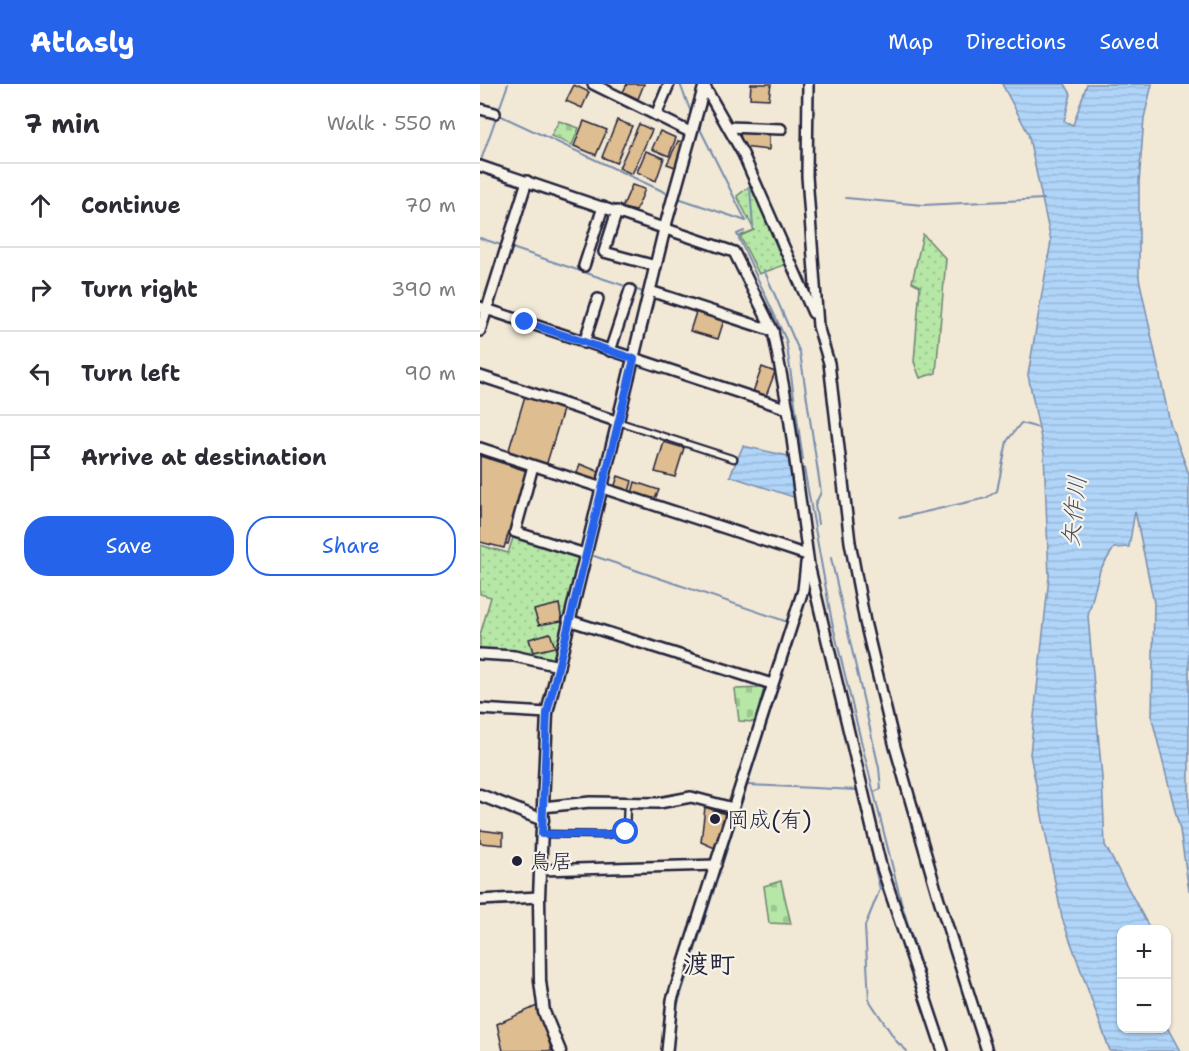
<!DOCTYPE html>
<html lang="en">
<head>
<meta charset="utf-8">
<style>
  body { margin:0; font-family:"Shantell Sans","Klee One",sans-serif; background:#f2f2f3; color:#2b2b33 }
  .controls { position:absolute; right:18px; bottom:18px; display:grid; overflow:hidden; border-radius:12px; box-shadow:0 2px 4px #0004 }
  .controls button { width:54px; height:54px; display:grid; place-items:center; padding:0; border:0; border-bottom:2px solid #e1e1e2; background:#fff; color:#2b2b33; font:30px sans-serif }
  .stop { position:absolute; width:18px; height:18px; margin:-14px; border:4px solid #2563eb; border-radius:50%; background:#fff }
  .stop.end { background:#2563eb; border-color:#fff; box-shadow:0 2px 6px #0008 }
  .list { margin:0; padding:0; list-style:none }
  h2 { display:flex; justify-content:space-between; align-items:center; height:78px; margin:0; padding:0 24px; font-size:26px }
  h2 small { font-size:20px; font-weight:400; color:#7c7c81 }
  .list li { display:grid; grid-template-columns:39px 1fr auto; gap:18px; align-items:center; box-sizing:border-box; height:84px; padding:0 24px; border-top:2px solid #e1e1e2 }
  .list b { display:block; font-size:22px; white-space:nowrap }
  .list em { font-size:20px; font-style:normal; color:#7c7c81 }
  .actions { display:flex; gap:12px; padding:18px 24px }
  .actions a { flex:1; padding:14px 0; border:2px solid #2563eb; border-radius:24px; text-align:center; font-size:21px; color:#2563eb }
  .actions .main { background:#2563eb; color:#fff }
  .icon { flex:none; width:33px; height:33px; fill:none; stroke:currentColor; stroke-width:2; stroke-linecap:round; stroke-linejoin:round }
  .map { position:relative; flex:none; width:709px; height:967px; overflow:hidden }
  header { display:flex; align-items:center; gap:36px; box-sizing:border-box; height:84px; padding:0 30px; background:#2563eb; color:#fff }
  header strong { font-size:28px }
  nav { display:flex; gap:33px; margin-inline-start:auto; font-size:21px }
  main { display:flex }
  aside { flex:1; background:#fff }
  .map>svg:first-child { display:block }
  .grass { fill:url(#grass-dots); stroke:#6c8470; stroke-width:1.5 }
  .cemetery { fill:url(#cemetery-stones); stroke:#6c8470; stroke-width:1.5 }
  .water { fill:url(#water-rules); stroke:#778dad; stroke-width:1.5 }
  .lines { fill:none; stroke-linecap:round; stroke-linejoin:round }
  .stream { stroke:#778dad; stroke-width:2 }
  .building { fill:#debd90; stroke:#22223b; stroke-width:1.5 }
  .service-casing { stroke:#22223b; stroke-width:9 }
  .minor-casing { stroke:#22223b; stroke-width:14 }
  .tertiary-casing { stroke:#22223b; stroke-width:15 }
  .service { stroke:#f7f3e8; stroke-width:4.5 }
  .minor { stroke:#f7f3e8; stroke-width:9 }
  .tertiary { stroke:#f7f3e8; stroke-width:10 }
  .route { stroke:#2563eb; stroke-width:8 }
  .poi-dot { fill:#22223b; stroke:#f7f3e8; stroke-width:2 }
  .labels { text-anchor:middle; stroke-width:4.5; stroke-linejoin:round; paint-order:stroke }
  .poi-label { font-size:22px; fill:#22223b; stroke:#f7f3e8; text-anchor:start }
  .water-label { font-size:24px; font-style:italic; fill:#464f6a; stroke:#f7f3e8 }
  .quarter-label { font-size:26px; font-weight:bold; fill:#22223b; stroke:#f7f3e8 }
</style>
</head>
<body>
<header>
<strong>Atlasly</strong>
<nav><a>Map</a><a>Directions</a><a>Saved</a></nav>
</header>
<main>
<aside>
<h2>7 min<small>Walk · 550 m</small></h2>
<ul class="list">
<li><svg class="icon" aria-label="ahead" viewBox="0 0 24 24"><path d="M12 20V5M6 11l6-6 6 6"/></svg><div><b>Continue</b></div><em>70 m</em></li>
<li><svg class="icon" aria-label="right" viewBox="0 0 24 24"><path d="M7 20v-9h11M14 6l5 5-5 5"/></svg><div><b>Turn right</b></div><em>390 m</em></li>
<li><svg class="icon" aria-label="left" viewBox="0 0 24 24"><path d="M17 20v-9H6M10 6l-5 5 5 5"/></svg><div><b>Turn left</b></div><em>90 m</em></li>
<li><svg class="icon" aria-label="arrive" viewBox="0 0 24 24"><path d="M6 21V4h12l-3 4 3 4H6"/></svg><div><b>Arrive at destination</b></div></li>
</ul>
<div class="actions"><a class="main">Save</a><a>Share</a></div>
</aside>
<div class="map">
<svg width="709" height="967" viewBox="0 0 709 967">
  <defs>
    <pattern id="grass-dots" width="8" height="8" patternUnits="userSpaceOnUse" patternTransform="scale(1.5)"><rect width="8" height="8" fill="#b6e7a6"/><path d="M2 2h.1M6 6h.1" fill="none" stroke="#9cc690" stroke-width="1.8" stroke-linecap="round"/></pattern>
    <pattern id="cemetery-stones" width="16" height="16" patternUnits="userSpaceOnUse" patternTransform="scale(1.5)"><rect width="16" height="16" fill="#b6e7a6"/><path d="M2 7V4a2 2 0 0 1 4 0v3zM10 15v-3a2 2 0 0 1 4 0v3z" fill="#9cc690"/></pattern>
    <pattern id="water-rules" width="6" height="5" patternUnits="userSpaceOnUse" patternTransform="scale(1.5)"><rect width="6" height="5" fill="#b0d5f9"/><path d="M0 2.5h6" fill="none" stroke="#97b7d6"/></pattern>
  </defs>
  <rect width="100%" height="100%" fill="#f2e8d6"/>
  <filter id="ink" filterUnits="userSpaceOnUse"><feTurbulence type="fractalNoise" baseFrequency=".0167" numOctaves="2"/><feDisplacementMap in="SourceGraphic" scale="12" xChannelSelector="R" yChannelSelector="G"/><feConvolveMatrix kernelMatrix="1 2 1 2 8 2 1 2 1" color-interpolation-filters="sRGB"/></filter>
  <g filter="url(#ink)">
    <g class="grass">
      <polygon points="274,99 307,180 279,190 260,152 274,146 257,112"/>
      <polygon points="443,150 466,175 456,289 440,294 434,278 440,202 432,198"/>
      <polygon points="34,451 100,473 74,576 0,567 0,551 11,513 0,510 0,461 28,469"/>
    </g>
    <g class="cemetery">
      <polygon points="79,37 99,44 92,61 71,52"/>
      <polygon points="284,604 275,638 259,637 255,605"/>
      <polygon points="301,797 311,840 289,839 284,802"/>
    </g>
    <g class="water">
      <polygon points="522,0 585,0 591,10 584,37 593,41 607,0 672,0 664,34 659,99 659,194 690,339 709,390 709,807 700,746 672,635 674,519 655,427 649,463 634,464 620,486 608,532 622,694 625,761 670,845 642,846 642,944 687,943 700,967 630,967 582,834 550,670 569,493 564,369 548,291 571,157 548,49"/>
      <polygon points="263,362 308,372 316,414 250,392"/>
    </g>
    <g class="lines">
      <g class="stream">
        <polyline points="200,0 212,31"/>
        <polyline points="17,30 191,111"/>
        <polyline points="218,41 266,137"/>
        <polyline points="0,79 28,0"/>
        <polyline points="270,104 273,143"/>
        <polyline points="198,114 266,137"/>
        <polyline points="366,114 443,121 564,115"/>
        <polyline points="264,147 257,150 306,256 323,376"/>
        <polyline points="0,154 24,162"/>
        <polyline points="29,163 166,209"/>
        <polyline points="284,186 320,269 341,408 335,421 338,440"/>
        <polyline points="324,384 352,538 385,673 422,821 468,967"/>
        <polyline points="419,434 506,414 517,407 527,357 541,339 559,344"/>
        <polyline points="114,472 305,537"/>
        <polyline points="351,474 399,684 401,705 394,708"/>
        <polyline points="267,701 377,706"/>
        <polyline points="379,714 393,774"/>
        <polyline points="395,785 400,805 385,842 389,916 417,958 427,967"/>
        <polyline points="195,929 328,509"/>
        <polyline points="192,967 193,953"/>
      </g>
    </g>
    <g class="building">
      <polygon points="147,0 164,0 158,15 143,8"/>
      <polygon points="271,0 291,0 289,15 270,14"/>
      <polygon points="94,1 109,8 102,24 86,17"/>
      <polygon points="137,36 152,42 136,79 122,73"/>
      <polygon points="104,37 127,46 116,71 94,62"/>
      <polygon points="159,40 172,46 152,90 139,84"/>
      <polygon points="180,47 196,54 189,72 172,65"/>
      <polygon points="260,49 289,50 289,66 262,63"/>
      <polygon points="198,57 205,58 198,84 187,80"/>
      <polygon points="166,67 184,74 176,97 157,88"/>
      <polygon points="152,101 165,105 156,127 142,124"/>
      <polygon points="216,228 244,236 238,255 210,247"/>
      <polygon points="282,283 295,288 286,312 273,308"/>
      <polygon points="45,312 83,326 66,382 28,369"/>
      <polygon points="184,358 204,364 195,393 175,388"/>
      <polygon points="0,371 50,385 28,460 0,453"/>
      <polygon points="0,372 47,387 24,464 0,458"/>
      <polygon points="100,380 120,388 117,399 96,392"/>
      <polygon points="138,392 152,397 149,408 134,404"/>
      <polygon points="155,398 179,406 174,417 152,409"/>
      <polygon points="79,520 82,537 59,541 54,526"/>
      <polygon points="70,549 75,563 53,568 49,555"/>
      <polygon points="225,723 248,731 237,765 221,758"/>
      <polygon points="0,746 23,749 23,761 0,759"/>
      <polygon points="57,922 72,967 23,967 17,940"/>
    </g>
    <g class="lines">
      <defs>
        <g id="service">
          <polyline points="139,338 254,375"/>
          <polyline points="62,750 126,751 146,748 147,718"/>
        </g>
        <g id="minor">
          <polyline points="113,0 210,48"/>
          <polyline points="328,0 327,92 338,242 349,279 370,458 385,538 415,663 457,809 507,967"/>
          <polyline points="225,3 263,70 333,229"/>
          <polyline points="0,25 15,29"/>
          <polyline points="176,31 189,0"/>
          <polyline points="248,43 301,45"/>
          <polyline points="0,82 254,168 293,247 308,325 329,481 400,778 463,967"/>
          <polyline points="137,127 124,168 176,182"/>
          <polyline points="104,182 123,123"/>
          <polyline points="170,207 293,247"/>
          <polyline points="0,223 308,325"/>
          <polyline points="0,247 47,97"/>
          <polyline points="104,259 118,215"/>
          <polyline points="130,267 150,206"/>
          <polyline points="0,292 139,338"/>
          <polyline points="0,364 327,471"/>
          <polyline points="53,382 35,448 105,470"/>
          <polyline points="88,536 292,600"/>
          <polyline points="0,570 34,572 79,582"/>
          <polyline points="0,625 67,629"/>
          <polyline points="63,723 110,718 179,719 211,713 253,724"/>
          <polyline points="61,786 236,781"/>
          <polyline points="0,816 59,813"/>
          <polyline points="187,967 192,916 323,506 326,479"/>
        </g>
        <g id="tertiary">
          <polyline points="0,711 63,736"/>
          <polyline points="80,967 64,928 60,897 59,813 67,629 185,143 225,0"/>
        </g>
      </defs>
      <use href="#service" class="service-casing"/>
      <use href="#minor" class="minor-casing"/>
      <use href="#tertiary" class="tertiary-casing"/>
      <use href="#service" class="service"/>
      <use href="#minor" class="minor"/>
      <use href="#tertiary" class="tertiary"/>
    </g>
  </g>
  <g class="lines" filter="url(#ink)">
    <polyline class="route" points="45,238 154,275 67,629 62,750 126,751 146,748"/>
  </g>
  <g class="poi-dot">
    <circle cx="235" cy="735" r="6"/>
    <circle cx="37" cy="777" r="6"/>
  </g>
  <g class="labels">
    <g class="poi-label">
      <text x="247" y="743">岡成(有)</text>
      <text x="49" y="785">鳥居</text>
    </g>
    <g class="water-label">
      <text transform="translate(594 427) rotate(-84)" y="8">矢作川</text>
    </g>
    <g class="quarter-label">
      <text x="229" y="889">渡町</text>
    </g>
  </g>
</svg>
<div class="controls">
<button>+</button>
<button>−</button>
</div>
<div class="stop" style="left:146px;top:748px"></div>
<div class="stop end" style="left:45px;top:238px"></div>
</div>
</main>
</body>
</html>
